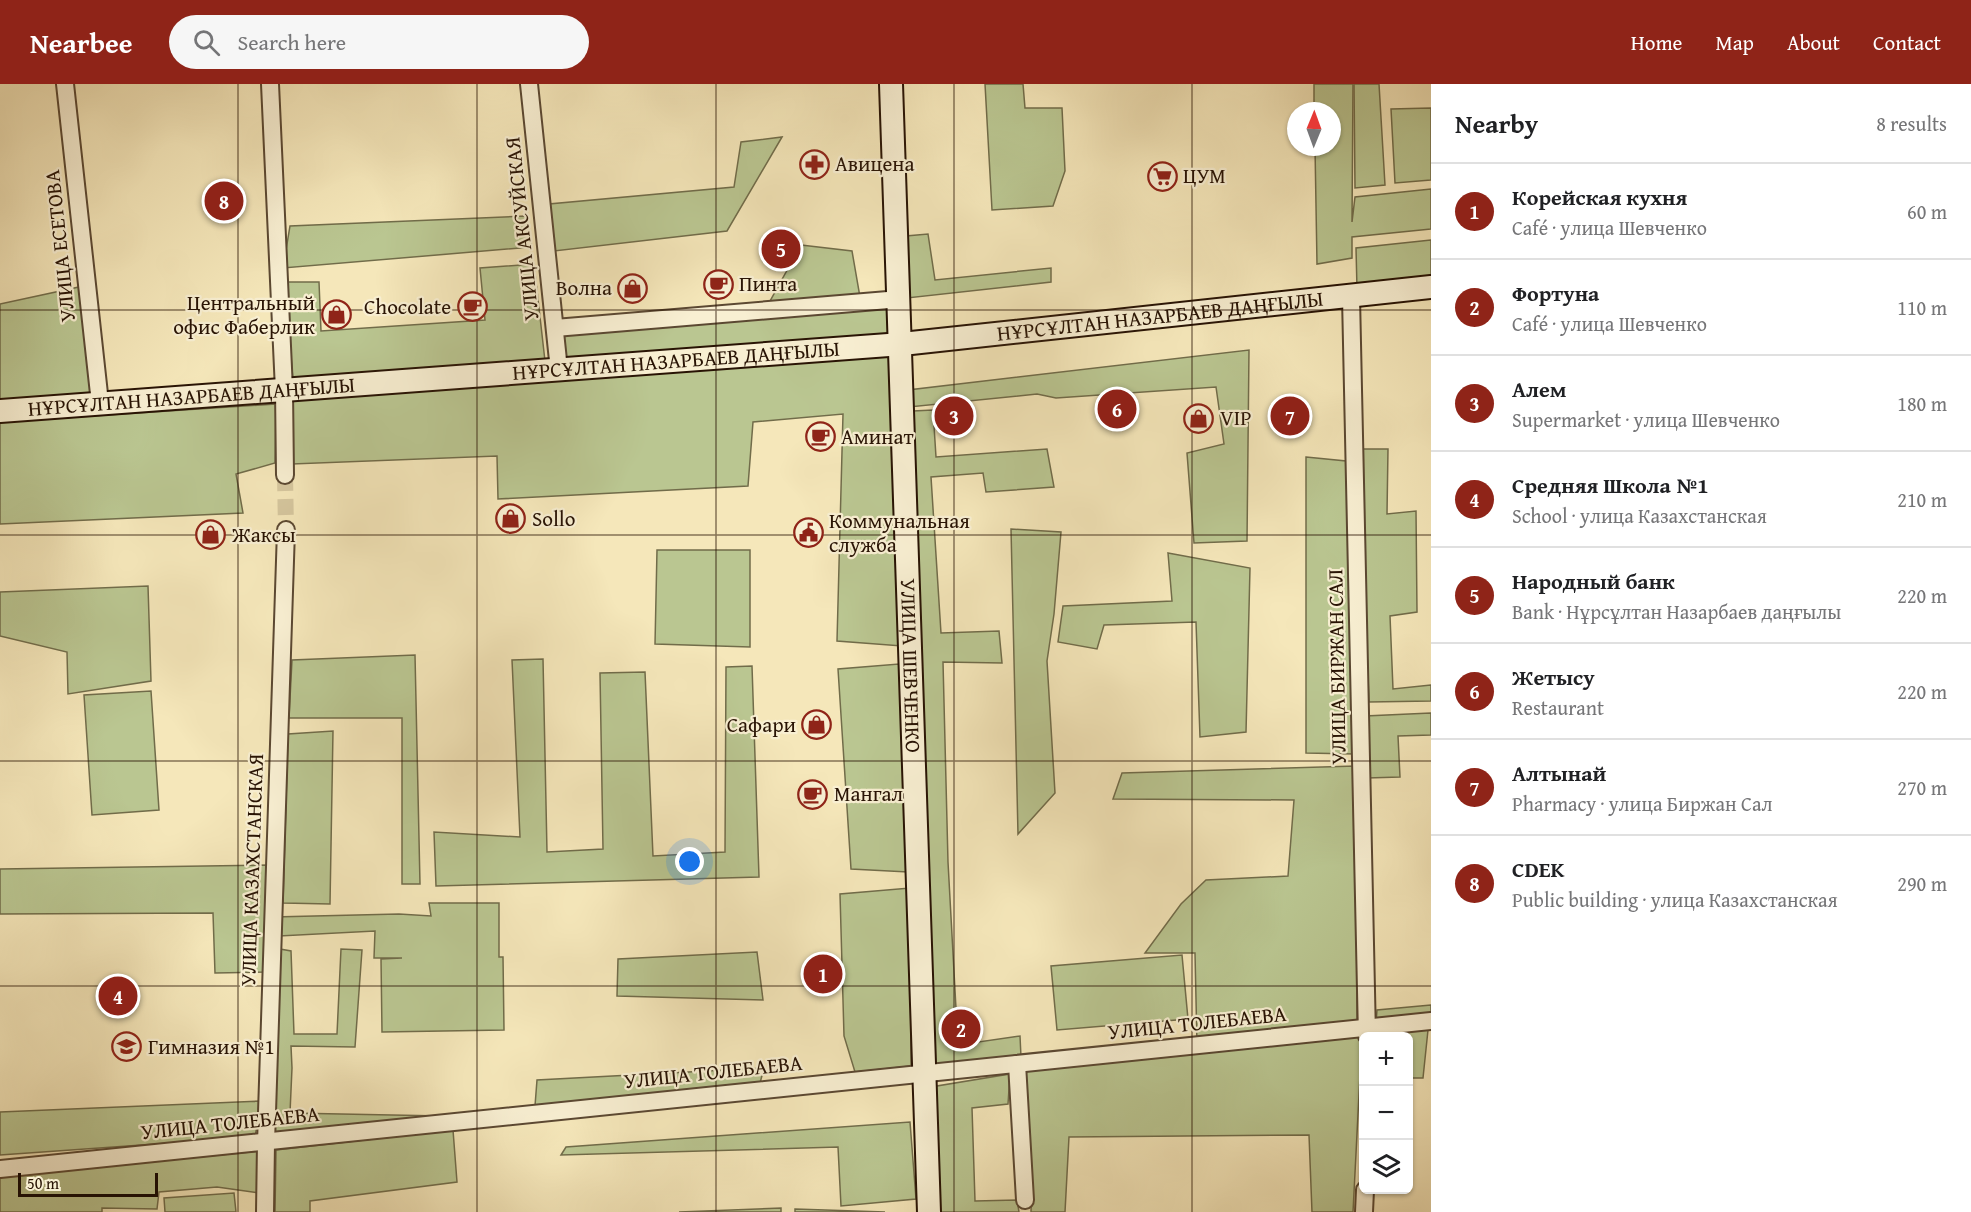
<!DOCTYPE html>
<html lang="en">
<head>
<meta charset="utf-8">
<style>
  body { margin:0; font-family:"Gentium Book Plus",serif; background:#f6f6f6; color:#202124 }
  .controls { position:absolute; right:18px; bottom:18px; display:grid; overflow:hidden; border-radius:9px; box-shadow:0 2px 4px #0004 }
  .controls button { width:54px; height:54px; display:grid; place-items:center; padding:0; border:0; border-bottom:2px solid #e0e0e0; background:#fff; color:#202124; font:30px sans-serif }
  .compass { position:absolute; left:1287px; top:18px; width:54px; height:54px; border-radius:50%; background:#fff; box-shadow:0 2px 4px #0004; rotate:1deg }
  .scale { position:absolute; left:18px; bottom:15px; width:140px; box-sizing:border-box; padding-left:6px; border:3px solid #281304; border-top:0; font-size:16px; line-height:21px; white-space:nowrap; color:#281304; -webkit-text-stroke:4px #f8efd2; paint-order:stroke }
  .you { position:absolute; left:690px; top:778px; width:21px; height:21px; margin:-15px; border:4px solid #fff; border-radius:50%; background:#1a73e8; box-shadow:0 0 0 9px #1a73e833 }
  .badge { display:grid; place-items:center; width:39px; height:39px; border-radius:50%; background:#8f2418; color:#fff; font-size:20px; font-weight:700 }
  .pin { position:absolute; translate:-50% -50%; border:3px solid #fff; box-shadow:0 2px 6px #0006 }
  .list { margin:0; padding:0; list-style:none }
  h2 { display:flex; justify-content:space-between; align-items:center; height:78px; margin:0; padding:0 24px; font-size:26px }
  h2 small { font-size:20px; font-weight:400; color:#757577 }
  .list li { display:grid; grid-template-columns:39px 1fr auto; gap:18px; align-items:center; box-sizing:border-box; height:96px; padding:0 24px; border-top:2px solid #e0e0e0 }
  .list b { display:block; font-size:22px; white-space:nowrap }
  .list p { margin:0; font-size:20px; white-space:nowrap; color:#757577 }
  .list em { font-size:20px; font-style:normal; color:#757577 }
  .icon { flex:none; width:33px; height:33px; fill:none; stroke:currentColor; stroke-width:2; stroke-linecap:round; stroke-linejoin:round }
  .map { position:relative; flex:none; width:1431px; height:1128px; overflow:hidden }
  header { display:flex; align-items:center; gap:36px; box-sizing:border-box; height:84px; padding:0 30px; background:#8f2418; color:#fff }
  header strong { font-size:28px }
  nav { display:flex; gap:33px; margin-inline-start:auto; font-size:21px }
  .search { width:420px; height:54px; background:#f6f6f6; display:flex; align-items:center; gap:15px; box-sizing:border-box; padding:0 21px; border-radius:33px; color:#757577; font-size:22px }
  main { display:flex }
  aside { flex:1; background:#fff }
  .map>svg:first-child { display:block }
  .green { fill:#bac691; stroke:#716c4a; stroke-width:1.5 }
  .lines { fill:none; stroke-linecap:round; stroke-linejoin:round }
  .street-tunnel { stroke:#d6c79f; stroke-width:16; stroke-dasharray:16 8; stroke-linecap:butt }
  .street-casing { stroke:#5b4832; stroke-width:20 }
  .secondary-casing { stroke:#281304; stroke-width:26 }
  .street { stroke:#f8efd2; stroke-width:16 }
  .secondary { stroke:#f8efd2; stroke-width:22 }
  .grid { fill:none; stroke:#281304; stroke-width:1.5; stroke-opacity:0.55 }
  .labels { text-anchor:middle; stroke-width:4.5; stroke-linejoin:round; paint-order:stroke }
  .poi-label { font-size:21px; fill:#281304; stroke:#f8efd2; text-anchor:start }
  .street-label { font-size:21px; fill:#281304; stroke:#f8efd2 }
</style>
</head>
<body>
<header>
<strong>Nearbee</strong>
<div class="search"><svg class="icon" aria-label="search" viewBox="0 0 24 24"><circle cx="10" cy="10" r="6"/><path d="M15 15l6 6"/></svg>Search here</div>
<nav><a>Home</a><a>Map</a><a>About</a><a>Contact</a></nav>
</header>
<main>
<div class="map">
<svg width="1431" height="1128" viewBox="0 0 1431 1128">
  <rect width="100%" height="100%" fill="#f5e7ba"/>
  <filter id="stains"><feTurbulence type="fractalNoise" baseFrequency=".00333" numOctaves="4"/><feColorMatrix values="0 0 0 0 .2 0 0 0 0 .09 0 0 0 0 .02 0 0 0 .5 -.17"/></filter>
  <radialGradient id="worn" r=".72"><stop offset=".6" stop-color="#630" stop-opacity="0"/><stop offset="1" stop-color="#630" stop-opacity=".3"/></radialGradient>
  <g class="green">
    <polygon points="985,0 1023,0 1025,24 1062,24 1065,87 1053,122 992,126"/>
    <polygon points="1314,0 1353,0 1352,138 1355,113 1431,105 1431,145 1352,153 1352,174 1317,180 1315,63 1332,63 1332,27 1314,27"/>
    <polygon points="1354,0 1379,0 1385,101 1355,104"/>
    <polygon points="1431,24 1431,96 1395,99 1391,25"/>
    <polygon points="782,53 727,147 554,167 549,120 734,103 741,58"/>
    <polygon points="526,132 532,163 283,184 290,142"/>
    <polygon points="928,150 935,196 1051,184 1051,198 907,214 906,152"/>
    <polygon points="1431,156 1431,196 1357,205 1356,164"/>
    <polygon points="801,161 852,167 860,213 769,219"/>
    <polygon points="534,180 545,277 293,297 285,198 319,198 321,247 485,236 480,184"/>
    <polygon points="79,203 92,313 0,320 0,220"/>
    <polygon points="887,222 888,254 566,282 563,248"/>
    <polygon points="1249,266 1247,457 1194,459 1187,369 1224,360 1216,303 1056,314 1037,310 909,323 908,306"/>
    <polygon points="891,272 902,562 837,557 843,330 753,338 748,402 498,415 497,372 292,380 292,313"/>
    <polygon points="276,320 275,379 236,390 243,429 0,440 0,338"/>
    <polygon points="933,326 936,373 1047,365 1054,403 986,408 983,389 931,393 941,549 999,547 1002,579 943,578 948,778 958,961 1020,952 1021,973 928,982 913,327"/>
    <polygon points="1359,365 1388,365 1387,430 1416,427 1417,528 1390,532 1393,605 1431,601 1431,617 1369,618"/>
    <polygon points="1306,373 1346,377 1354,670 1306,669"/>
    <polygon points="1011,445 1061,448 1054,530 1047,577 1055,709 1018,750"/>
    <polygon points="657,466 750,466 750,563 655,560"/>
    <polygon points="1168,469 1250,484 1246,648 1200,653 1196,538 1104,541 1097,565 1058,558 1063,522 1172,517"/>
    <polygon points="148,502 151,597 68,610 67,568 0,552 0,508"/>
    <polygon points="415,571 420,800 402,800 402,634 289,634 292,576"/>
    <polygon points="543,575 547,768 603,765 600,589 645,588 653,772 725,768 726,583 752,582 759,793 436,802 434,748 520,753 512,576"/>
    <polygon points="899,580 908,788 851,785 838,585"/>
    <polygon points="151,607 159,726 92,731 84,611"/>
    <polygon points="1431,629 1431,651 1398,652 1400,693 1367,694 1365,632"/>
    <polygon points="333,647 330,820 283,819 288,650"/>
    <polygon points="1356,682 1357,938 1197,961 1195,869 1145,869 1181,820 1206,796 1288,792 1294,716 1113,715 1122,689"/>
    <polygon points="269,781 263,888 215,889 213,829 0,830 0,785"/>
    <polygon points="910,804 911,982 855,988 844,952 840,810"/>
    <polygon points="429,819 499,819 499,873 503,873 504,946 382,948 381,875 402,874 374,874 375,847 279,852 273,833 399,830 431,832"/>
    <polygon points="280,865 291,867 294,950 337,950 341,865 362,866 355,963 291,962 292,984 290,1029 443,1032 272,1050"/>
    <polygon points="757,868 763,916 617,912 618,875"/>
    <polygon points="1182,871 1188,935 1057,946 1051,882"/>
    <polygon points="1431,921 1431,934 1376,940 1377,926"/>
    <polygon points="1428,946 1423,994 1409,994 1408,952 1376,952 1376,947"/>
    <polygon points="1362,952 1353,1128 1312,1128 1309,1051 1069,1053 1065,1128 1031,1128 1032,1092 1026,987"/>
    <polygon points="764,984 760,999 535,1022 537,996"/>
    <polygon points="1010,990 1008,1020 972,1024 975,1117 1017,1116 1019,1128 939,1128 931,1003"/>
    <polygon points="261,1017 255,1053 0,1071 0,1028"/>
    <polygon points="910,1038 916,1115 841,1122 838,1063 561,1071 566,1063"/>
    <polygon points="453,1046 457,1098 310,1117 310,1128 275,1128 276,1066"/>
    <polygon points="260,1067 259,1109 217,1103 159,1108 157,1125 102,1124 102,1128 0,1128 0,1092"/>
    <polygon points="234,1109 236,1128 165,1128 164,1114"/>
    <polygon points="781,1124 781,1128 679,1128"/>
    <polygon points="795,1125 885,1128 795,1128"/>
  </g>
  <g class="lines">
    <polyline class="street-tunnel" points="285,391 286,446"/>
    <defs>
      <g id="street">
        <polyline points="65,0 100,319"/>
        <polyline points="270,0 284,306 285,391"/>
        <polyline points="529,0 559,286"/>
        <polyline points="1351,213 1367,952"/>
        <polyline points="555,244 900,215"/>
        <polyline points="1017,980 1025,1116"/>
        <polyline points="0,1085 1431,937"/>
        <polyline points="265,1128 266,1059 286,446"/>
        <polyline points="1364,1128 1365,1106"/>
      </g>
      <g id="secondary">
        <path id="s1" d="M891 0C907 376 913 752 929 1128"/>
        <path id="s2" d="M0 327 902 260 1431 203"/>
      </g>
    </defs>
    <use href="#street" class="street-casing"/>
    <use href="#secondary" class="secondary-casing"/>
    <use href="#street" class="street"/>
    <use href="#secondary" class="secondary"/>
  </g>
  <path class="grid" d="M238 0V1128M477 0V1128M716 0V1128M954 0V1128M1192 0V1128M0 226H1431M0 451H1431M0 677H1431M0 902H1431"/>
  <defs>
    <symbol id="pharmacy-ring" viewBox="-11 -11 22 22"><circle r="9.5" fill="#f8efd2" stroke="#8f2418" stroke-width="1.5"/><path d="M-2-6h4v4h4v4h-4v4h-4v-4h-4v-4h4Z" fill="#8f2418"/></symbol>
    <symbol id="supermarket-ring" viewBox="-11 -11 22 22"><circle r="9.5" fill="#f8efd2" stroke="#8f2418" stroke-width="1.5"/><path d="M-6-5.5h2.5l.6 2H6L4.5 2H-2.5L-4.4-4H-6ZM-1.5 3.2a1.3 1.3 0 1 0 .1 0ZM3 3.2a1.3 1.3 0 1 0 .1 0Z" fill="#8f2418"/></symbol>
    <symbol id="cafe-ring" viewBox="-11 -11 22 22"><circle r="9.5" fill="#f8efd2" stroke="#8f2418" stroke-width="1.5"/><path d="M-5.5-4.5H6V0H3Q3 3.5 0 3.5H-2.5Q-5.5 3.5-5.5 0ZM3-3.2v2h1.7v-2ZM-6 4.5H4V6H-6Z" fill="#8f2418"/></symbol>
    <symbol id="shop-ring" viewBox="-11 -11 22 22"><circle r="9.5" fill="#f8efd2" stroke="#8f2418" stroke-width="1.5"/><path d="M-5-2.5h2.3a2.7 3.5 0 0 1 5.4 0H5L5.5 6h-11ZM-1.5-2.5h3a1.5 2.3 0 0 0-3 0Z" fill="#8f2418"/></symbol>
    <symbol id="civic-ring" viewBox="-11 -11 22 22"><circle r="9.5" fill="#f8efd2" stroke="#8f2418" stroke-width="1.5"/><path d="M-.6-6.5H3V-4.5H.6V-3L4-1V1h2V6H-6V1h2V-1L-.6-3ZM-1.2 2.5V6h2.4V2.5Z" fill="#8f2418"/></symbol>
    <symbol id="school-ring" viewBox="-11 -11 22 22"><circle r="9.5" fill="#f8efd2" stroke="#8f2418" stroke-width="1.5"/><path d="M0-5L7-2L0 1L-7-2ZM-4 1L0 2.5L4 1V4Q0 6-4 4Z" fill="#8f2418"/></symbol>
  </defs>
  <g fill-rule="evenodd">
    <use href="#pharmacy-ring" x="798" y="64" width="33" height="33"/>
    <use href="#supermarket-ring" x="1146" y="76" width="33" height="33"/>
    <use href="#cafe-ring" x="702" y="184" width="33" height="33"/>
    <use href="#shop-ring" x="616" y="188" width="33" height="33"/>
    <use href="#cafe-ring" x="456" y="206" width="33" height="33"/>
    <use href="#shop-ring" x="320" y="214" width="33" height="33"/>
    <use href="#shop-ring" x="1182" y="318" width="33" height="33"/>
    <use href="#cafe-ring" x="804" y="336" width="33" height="33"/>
    <use href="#shop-ring" x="494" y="418" width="33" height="33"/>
    <use href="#civic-ring" x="792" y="432" width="33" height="33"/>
    <use href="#shop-ring" x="194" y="434" width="33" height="33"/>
    <use href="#shop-ring" x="800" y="624" width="33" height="33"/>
    <use href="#cafe-ring" x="796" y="694" width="33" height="33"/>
    <use href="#school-ring" x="110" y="946" width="33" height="33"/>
  </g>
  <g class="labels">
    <g class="poi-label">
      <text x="835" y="87">Авицена</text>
      <text x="1183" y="99">ЦУМ</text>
      <text x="739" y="207">Пинта</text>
      <text x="612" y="211" text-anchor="end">Волна</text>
      <text x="315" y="226" text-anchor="end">Центральный<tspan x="315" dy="24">офис Фаберлик</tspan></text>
      <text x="451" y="230" text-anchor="end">Chocolate</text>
      <text x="1220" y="341">VIP</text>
      <text x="841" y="360">Аминат</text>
      <text x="532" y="442">Sollo</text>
      <text x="829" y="444">Коммунальная<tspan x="829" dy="24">служба</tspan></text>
      <text x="232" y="458">Жаксы</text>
      <text x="796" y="648" text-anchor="end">Сафари</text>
      <text x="834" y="717">Мангал</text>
      <text x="148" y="970">Гимназия №1</text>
    </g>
    <g class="street-label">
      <text transform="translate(522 145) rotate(-96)" y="7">УЛИЦА АКСУЙСКАЯ</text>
      <text transform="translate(60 162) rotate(-96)" y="7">УЛИЦА ЕСЕТОВА</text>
      <text dy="7" stroke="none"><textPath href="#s2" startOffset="1164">НҰРСҰЛТАН НАЗАРБАЕВ ДАҢҒЫЛЫ</textPath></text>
      <text dy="7" stroke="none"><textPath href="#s2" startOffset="678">НҰРСҰЛТАН НАЗАРБАЕВ ДАҢҒЫЛЫ</textPath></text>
      <text dy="7" stroke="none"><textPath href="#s2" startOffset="192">НҰРСҰЛТАН НАЗАРБАЕВ ДАҢҒЫЛЫ</textPath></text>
      <text dy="7" stroke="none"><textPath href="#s1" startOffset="582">УЛИЦА ШЕВЧЕНКО</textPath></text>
      <text transform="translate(1337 583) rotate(-91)" y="7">УЛИЦА БИРЖАН САЛ</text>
      <text transform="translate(252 786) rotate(-88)" y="7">УЛИЦА КАЗАХСТАНСКАЯ</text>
      <text transform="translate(1197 939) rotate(-6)" y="7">УЛИЦА ТОЛЕБАЕВА</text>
      <text transform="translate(713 988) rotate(-6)" y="7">УЛИЦА ТОЛЕБАЕВА</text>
      <text transform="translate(230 1039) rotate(-6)" y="7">УЛИЦА ТОЛЕБАЕВА</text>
    </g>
  </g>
  <rect width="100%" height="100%" filter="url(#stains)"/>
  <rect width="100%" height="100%" fill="url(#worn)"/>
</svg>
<div class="controls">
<button>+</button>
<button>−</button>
<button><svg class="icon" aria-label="layers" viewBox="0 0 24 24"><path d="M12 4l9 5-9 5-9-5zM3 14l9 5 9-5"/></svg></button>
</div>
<svg class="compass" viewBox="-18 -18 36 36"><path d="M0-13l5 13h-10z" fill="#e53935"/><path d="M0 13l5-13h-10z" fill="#757577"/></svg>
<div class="scale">50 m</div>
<div class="you"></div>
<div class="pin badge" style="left:823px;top:890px">1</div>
<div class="pin badge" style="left:961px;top:945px">2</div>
<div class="pin badge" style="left:954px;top:332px">3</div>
<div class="pin badge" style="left:118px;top:912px">4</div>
<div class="pin badge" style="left:781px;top:165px">5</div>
<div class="pin badge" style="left:1117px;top:325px">6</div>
<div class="pin badge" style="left:1290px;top:332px">7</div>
<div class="pin badge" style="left:224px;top:117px">8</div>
</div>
<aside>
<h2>Nearby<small>8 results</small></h2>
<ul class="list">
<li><span class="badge">1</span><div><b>Корейская кухня</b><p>Café · улица Шевченко</p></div><em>60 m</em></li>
<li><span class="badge">2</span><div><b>Фортуна</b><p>Café · улица Шевченко</p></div><em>110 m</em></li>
<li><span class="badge">3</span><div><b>Алем</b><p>Supermarket · улица Шевченко</p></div><em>180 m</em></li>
<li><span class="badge">4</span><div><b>Средняя Школа №1</b><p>School · улица Казахстанская</p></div><em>210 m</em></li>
<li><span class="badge">5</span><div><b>Народный банк</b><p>Bank · Нұрсұлтан Назарбаев даңғылы</p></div><em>220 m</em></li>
<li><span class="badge">6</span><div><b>Жетысу</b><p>Restaurant</p></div><em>220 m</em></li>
<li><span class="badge">7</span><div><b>Алтынай</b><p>Pharmacy · улица Биржан Сал</p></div><em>270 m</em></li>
<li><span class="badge">8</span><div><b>CDEK</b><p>Public building · улица Казахстанская</p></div><em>290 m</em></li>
</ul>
</aside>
</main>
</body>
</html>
